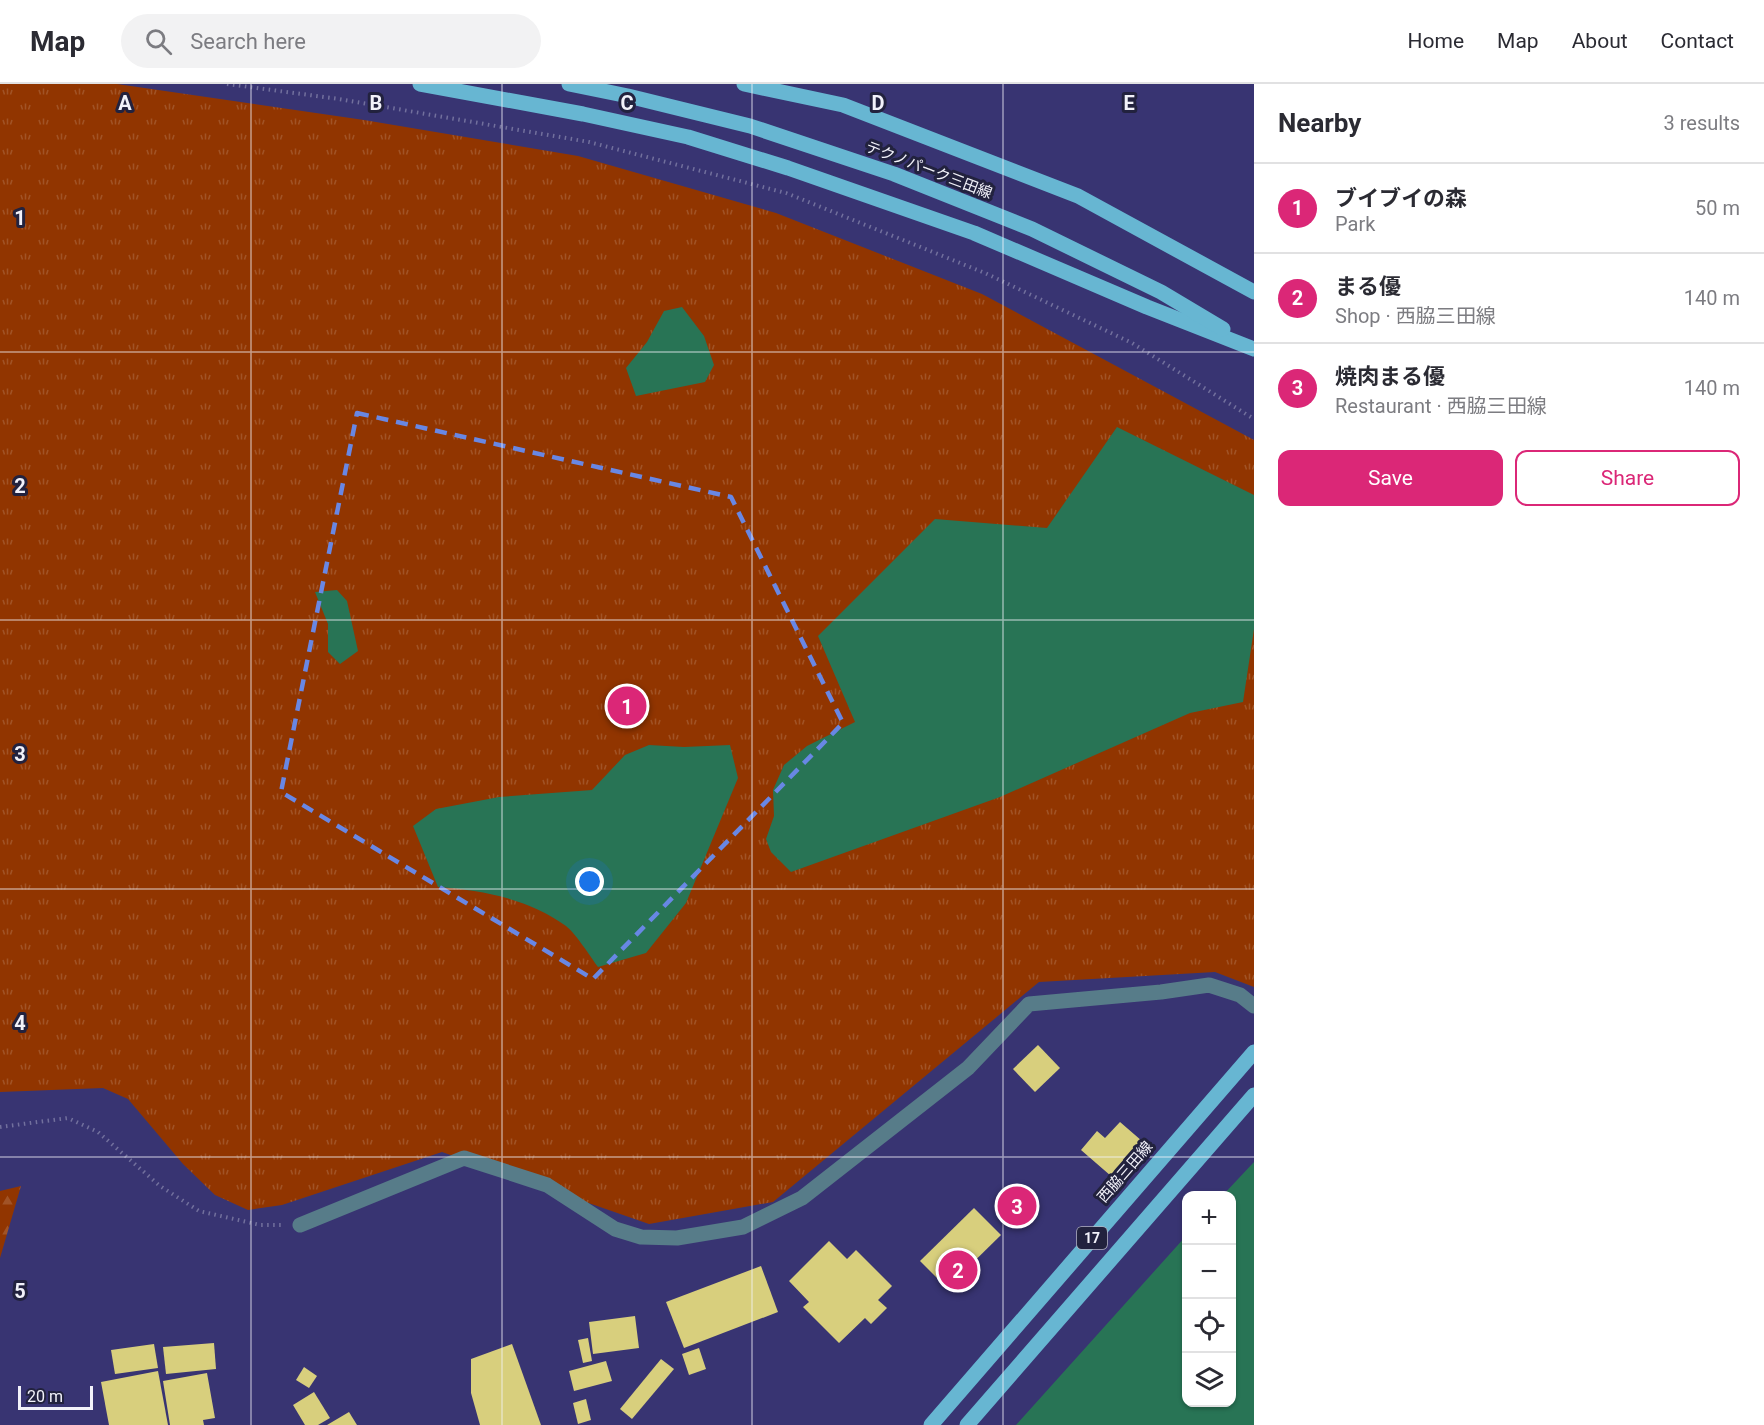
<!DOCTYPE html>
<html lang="en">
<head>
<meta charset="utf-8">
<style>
  body { margin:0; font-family:Roboto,"Noto Sans JP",sans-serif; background:#f2f2f3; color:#2b2b33 }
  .controls { position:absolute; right:18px; bottom:18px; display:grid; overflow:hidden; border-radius:12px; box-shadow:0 2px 4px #0004 }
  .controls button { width:54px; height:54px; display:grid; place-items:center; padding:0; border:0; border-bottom:2px solid #e1e1e2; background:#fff; color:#2b2b33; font:30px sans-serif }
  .scale { position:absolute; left:18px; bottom:15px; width:75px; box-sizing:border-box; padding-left:6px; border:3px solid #f2f2fa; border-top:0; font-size:16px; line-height:21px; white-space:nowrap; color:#f2f2fa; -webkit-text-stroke:4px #22223e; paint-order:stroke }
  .you { position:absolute; left:590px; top:798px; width:21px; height:21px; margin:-15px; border:4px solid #fff; border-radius:50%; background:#1a73e8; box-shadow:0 0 0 9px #1a73e833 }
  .badge { display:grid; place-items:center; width:39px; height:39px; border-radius:50%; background:#db2777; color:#fff; font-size:20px; font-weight:700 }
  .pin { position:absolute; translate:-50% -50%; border:3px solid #fff; box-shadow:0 2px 6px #0006 }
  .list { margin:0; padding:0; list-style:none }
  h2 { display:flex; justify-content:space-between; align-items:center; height:78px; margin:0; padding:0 24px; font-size:26px }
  h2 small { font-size:20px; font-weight:400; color:#7c7c81 }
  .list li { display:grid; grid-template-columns:39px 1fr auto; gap:18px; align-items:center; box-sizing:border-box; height:90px; padding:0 24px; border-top:2px solid #e1e1e2 }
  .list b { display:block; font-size:22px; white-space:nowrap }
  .list p { margin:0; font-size:20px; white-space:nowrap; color:#7c7c81 }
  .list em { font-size:20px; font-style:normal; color:#7c7c81 }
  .actions { display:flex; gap:12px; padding:18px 24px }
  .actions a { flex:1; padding:14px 0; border:2px solid #db2777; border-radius:12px; text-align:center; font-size:21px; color:#db2777 }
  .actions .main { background:#db2777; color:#fff }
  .icon { flex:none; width:33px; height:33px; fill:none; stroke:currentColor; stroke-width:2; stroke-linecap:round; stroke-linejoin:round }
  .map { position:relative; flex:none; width:1254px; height:1341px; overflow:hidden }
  header { display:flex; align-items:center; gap:36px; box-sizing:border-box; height:84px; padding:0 30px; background:#fff; border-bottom:2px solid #e1e1e2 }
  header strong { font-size:28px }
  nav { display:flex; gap:33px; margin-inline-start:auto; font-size:21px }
  .search { width:420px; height:54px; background:#f2f2f3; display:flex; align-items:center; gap:15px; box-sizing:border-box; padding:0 21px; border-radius:33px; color:#7c7c81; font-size:22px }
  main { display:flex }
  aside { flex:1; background:#fff }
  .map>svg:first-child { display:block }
  .forest { fill:url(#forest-firs) }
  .park { fill:url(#park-tufts) }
  .water { fill:#287455 }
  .building { fill:#d8cf7d }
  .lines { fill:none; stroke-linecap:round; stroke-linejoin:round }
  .path { stroke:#72709d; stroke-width:4; stroke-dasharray:1.5 4.5; stroke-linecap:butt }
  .minor { stroke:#577c89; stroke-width:15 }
  .major { stroke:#67b6d2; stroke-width:15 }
  .marked { fill:none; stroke:#6887e4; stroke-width:4.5; stroke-dasharray:12 8; stroke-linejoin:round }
  .grid { fill:none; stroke:#f2f2fa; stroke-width:1.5; stroke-opacity:0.55 }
  .labels { text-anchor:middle; stroke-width:6; stroke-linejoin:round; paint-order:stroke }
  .shield { fill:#22223e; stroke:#b4b4c2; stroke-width:1.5 }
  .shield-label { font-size:14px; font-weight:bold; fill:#f2f2fa }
  .street-label { font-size:15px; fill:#f2f2fa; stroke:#22223e }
  .grid-label { font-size:20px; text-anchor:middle; font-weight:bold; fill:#f2f2fa; stroke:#22223e; stroke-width:6; stroke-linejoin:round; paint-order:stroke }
</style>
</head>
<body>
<header>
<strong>Map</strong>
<div class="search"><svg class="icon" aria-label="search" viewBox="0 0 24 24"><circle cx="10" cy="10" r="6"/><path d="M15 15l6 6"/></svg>Search here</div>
<nav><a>Home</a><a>Map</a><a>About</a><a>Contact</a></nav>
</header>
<main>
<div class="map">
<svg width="1254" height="1341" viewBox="0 0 1254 1341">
  <defs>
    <pattern id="forest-firs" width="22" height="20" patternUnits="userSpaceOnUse" patternTransform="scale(1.5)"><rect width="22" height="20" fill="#913500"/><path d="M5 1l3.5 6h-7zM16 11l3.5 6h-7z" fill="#a15326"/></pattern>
    <pattern id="park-tufts" width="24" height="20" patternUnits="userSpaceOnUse" patternTransform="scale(1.5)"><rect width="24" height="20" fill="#913500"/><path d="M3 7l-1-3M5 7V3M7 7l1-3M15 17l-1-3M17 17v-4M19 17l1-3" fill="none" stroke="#a15326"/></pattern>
  </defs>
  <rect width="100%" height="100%" fill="#383472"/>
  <polygon class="forest" points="21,1102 0,1174 0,1107"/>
  <polygon class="park" points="0,0 117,0 364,36 578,72 776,129 982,210 1254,356 1254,903 1215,888 1039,898 773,1118 649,1140 442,1068 282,1121 248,1126 215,1111 183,1080 128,1015 103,1004 0,1008"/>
  <g class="water">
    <polygon points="682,223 704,252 714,281 705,298 636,312 626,284 647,258 664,227"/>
    <polygon points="1117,343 1254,411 1254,545 1243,618 1190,629 1000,713 791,788 771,768 766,755 774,732 773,706 784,681 807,662 855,638 818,552 935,435 1047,444"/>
    <polygon points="337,506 347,517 358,567 340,580 328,568 328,540 315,508"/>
    <path d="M649 661 684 663 730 661 738 694 686 819 646 869 598 883C590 872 576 850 566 842 529 815 482 806 438 803L413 742 436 725 499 713 592 706 625 671Z"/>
    <polygon points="1254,1078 1254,1341 1016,1341 1186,1152 1186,1318 1232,1318 1232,1112 1223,1111"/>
  </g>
  <g class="building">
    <polygon points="1038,961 1060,984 1035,1008 1013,985"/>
    <polygon points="1120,1038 1142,1057 1111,1092 1081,1066 1097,1047 1105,1054"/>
    <polygon points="974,1124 1001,1151 947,1204 920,1177"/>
    <polygon points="829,1157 847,1175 856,1166 892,1202 878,1216 887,1224 871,1240 865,1234 839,1259 803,1223 809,1218 789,1197"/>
    <polygon points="761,1182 778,1228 684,1264 666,1218"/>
    <polygon points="635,1232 639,1264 593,1270 589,1238"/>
    <polygon points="588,1254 592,1277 583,1279 578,1256"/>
    <polygon points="214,1259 216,1285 166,1290 163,1263"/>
    <polygon points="154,1260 158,1284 115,1290 111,1266"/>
    <polygon points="512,1260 541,1341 480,1341 471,1309 471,1275"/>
    <polygon points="699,1264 706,1285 689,1291 682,1270"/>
    <polygon points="661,1275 674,1285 632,1335 620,1325"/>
    <polygon points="606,1277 612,1297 574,1307 569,1287"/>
    <polygon points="304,1283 317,1292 309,1304 296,1296"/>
    <polygon points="158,1287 168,1341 109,1341 101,1298"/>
    <polygon points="207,1289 215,1334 203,1336 204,1341 170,1341 163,1297"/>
    <polygon points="314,1308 330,1334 318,1341 305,1341 293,1321"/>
    <polygon points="586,1315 591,1336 578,1340 573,1319"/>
    <polygon points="349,1328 357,1341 327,1341"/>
  </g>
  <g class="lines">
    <g class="path">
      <polyline points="227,0 339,15 589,58 786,109 985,189 1132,259 1254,335"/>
      <polyline points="0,1043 68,1034 98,1048 160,1102 199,1127 260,1141 281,1141"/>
    </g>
    <polyline class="minor" points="300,1141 464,1074 547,1101 615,1145 641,1153 677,1154 743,1143 802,1114 968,984 1029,920 1161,908 1209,901 1240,911 1254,922"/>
    <g class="major">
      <polyline points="420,0 583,30 688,53 788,84 974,149 1147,223 1254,265"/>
      <polyline points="569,0 628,12 750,42 894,90 1032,145 1161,208 1223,245"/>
      <polyline points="744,0 843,21 1078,112 1254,208"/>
      <polyline points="931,1341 1254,968"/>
      <polyline points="967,1341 1254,1011"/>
    </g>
  </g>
  <path class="marked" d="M357 329 731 413 843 639 593 895 281 708Z"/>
  <path class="grid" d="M251 0V1341M502 0V1341M752 0V1341M1003 0V1341M0 268H1254M0 536H1254M0 805H1254M0 1073H1254"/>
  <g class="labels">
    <rect class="shield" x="1077" y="1143" width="30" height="22" rx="4.5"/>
    <g class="shield-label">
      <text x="1092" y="1159">17</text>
    </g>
    <g class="street-label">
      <text transform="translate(929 86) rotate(21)" y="5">テクノパーク三田線</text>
      <text transform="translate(1125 1088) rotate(-49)" y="5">西脇三田線</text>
    </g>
  </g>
  <g class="grid-label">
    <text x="125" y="26">A</text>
    <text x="376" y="26">B</text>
    <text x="627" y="26">C</text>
    <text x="878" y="26">D</text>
    <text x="1129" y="26">E</text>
    <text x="20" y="141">1</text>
    <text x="20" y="409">2</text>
    <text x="20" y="677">3</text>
    <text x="20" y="946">4</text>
    <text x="20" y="1214">5</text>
  </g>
</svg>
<div class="controls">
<button>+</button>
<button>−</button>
<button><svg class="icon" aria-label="locate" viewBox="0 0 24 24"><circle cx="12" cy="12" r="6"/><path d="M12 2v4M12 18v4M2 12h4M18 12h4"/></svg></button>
<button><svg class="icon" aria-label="layers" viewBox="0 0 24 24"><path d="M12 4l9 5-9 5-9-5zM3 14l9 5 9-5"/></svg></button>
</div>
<div class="scale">20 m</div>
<div class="you"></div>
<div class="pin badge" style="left:627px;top:622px">1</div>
<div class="pin badge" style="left:958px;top:1186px">2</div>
<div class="pin badge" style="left:1017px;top:1122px">3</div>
</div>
<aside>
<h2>Nearby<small>3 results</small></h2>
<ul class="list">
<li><span class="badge">1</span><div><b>ブイブイの森</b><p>Park</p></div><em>50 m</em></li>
<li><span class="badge">2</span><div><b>まる優</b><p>Shop · 西脇三田線</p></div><em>140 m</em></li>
<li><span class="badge">3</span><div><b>焼肉まる優</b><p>Restaurant · 西脇三田線</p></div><em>140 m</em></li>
</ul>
<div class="actions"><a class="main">Save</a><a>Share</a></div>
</aside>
</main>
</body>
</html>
